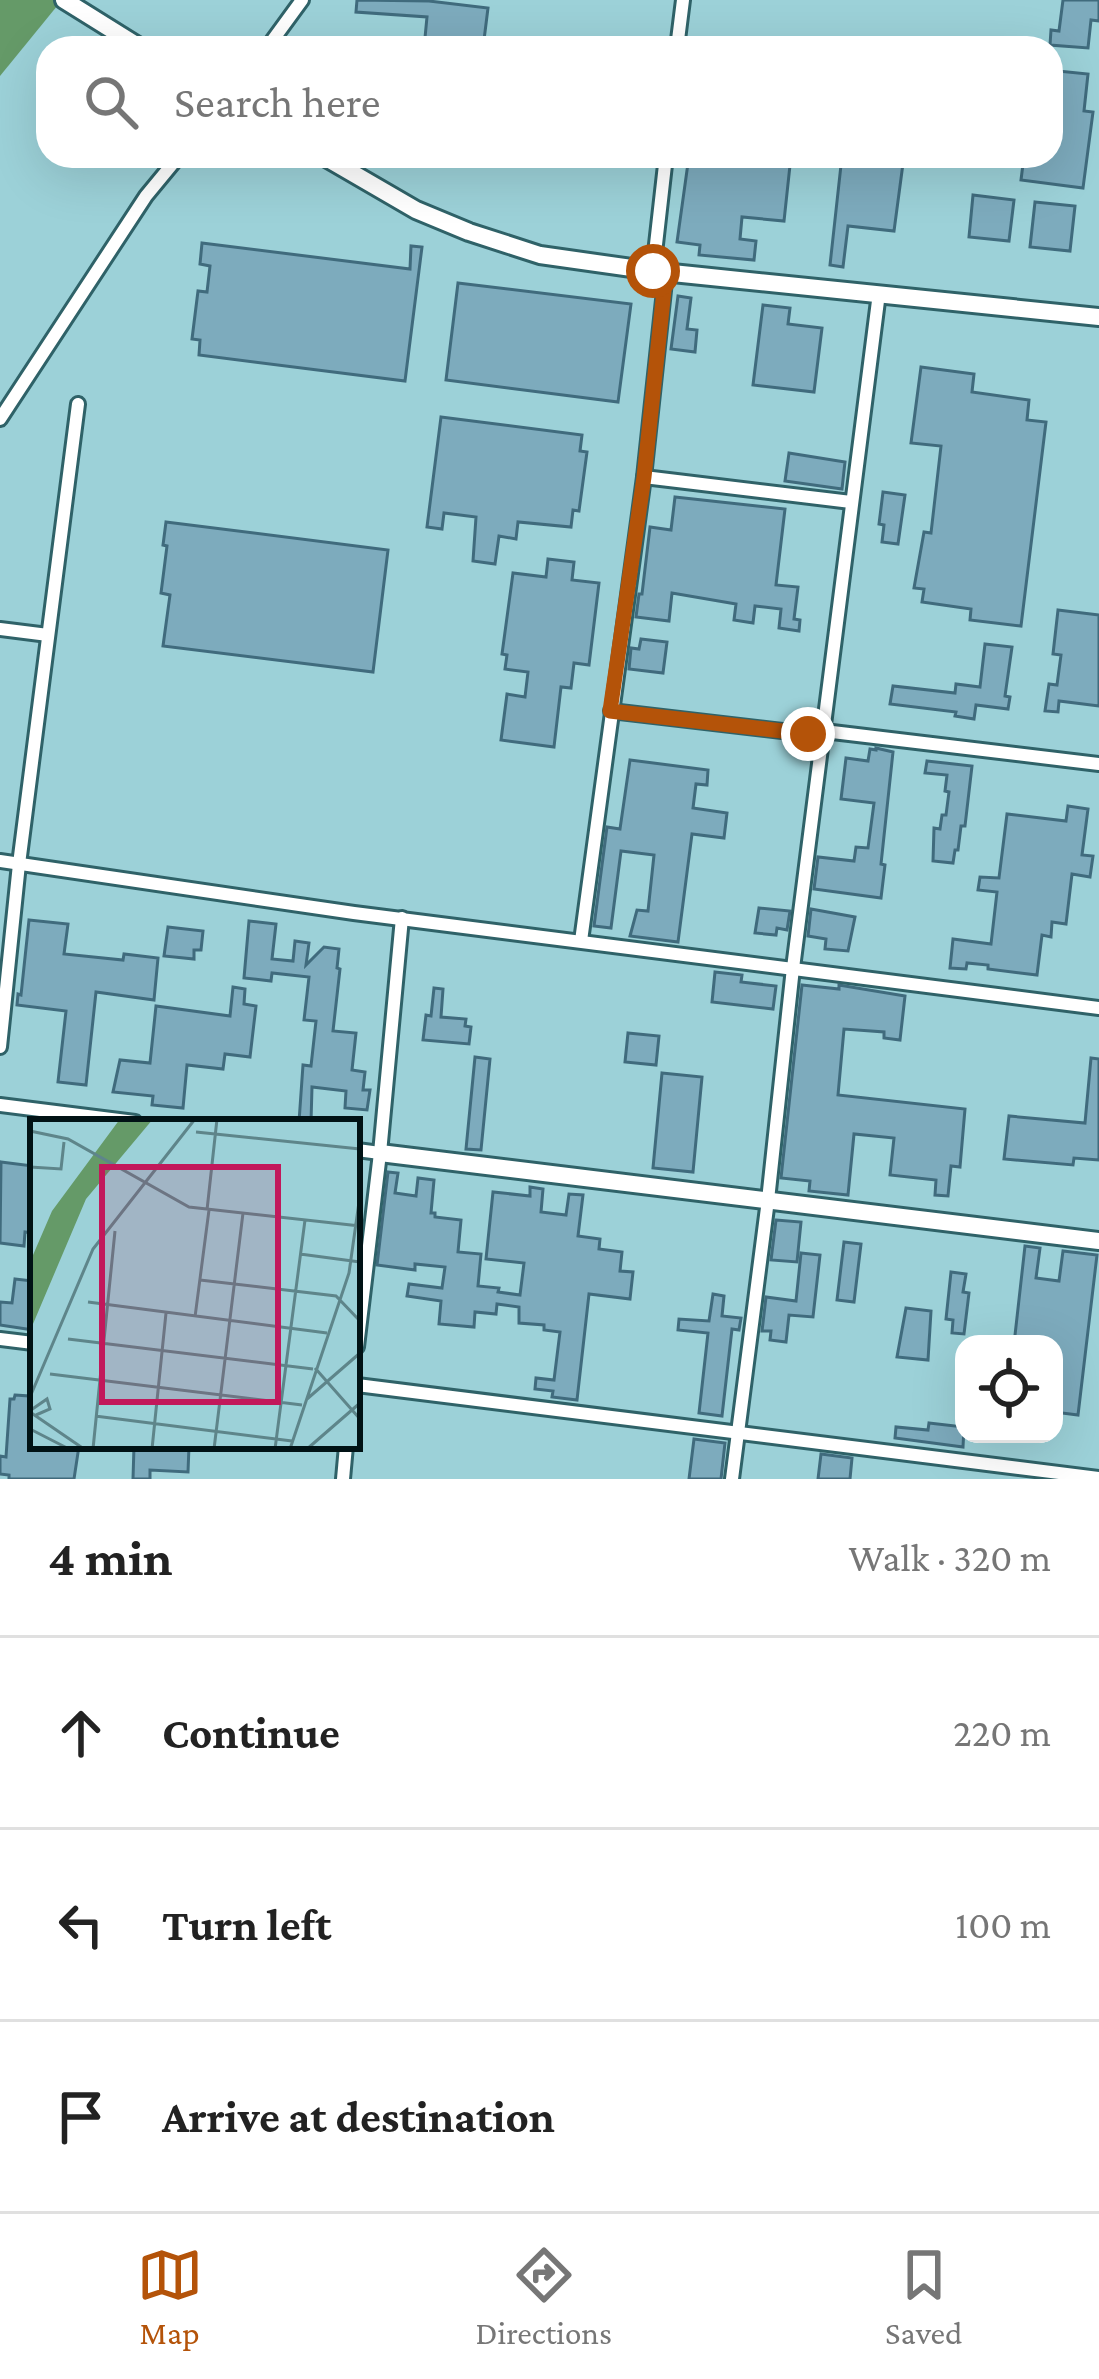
<!DOCTYPE html>
<html lang="en">
<head>
<meta charset="utf-8">
<style>
  body { margin:0; font-family:"Crimson Pro",serif; background:#f6f6f6; color:#222 }
  .controls { position:absolute; right:36px; bottom:36px; display:grid; overflow:hidden; border-radius:24px; box-shadow:0 12px 48px #0002 }
  .controls button { width:108px; height:108px; display:grid; place-items:center; padding:0; border:0; border-bottom:3px solid #e0e0e0; background:#fff; color:#222; font:60px sans-serif }
  .stop { position:absolute; width:36px; height:36px; margin:-27px; border:9px solid #b45309; border-radius:50%; background:#fff }
  .stop.end { background:#b45309; border-color:#fff; box-shadow:0 3px 12px #0008 }
  .list { margin:0; padding:0; list-style:none }
  h2 { display:flex; justify-content:space-between; align-items:center; height:156px; margin:0; padding:0 48px; font-size:51px }
  h2 small { font-size:39px; font-weight:400; color:#767676 }
  .list li { display:grid; grid-template-columns:78px 1fr auto; gap:36px; align-items:center; box-sizing:border-box; height:192px; padding:0 48px; border-top:3px solid #e0e0e0 }
  .list b { display:block; font-size:45px; white-space:nowrap }
  .list em { font-size:39px; font-style:normal; color:#767676 }
  .icon { flex:none; width:66px; height:66px; fill:none; stroke:currentColor; stroke-width:2; stroke-linecap:round; stroke-linejoin:round }
  .map { position:relative; flex:none; width:1099px; height:1479px; overflow:hidden }
  .search { position:absolute; background:#fff; box-shadow:0 12px 48px #0002; left:36px; right:36px; top:36px; height:132px; display:flex; align-items:center; gap:30px; box-sizing:border-box; padding:0 42px; border-radius:36px; color:#767676; font-size:45px }
  .sheet { height:732px; background:#fff }
  nav { display:flex; justify-content:space-around; align-items:center; box-sizing:border-box; height:168px; border-top:3px solid #e0e0e0; background:#fff; font-size:33px; color:#767676 }
  nav a { display:grid; justify-items:center; gap:6px }
  nav .on { color:#b45309 }
  .map>svg:first-child { display:block }
  .water { fill:#659a68 }
  .building { fill:#7dabbd; stroke:#406b7d; stroke-width:3 }
  .lines { fill:none; stroke-linecap:round; stroke-linejoin:round }
  .street-casing { stroke:#2f6268; stroke-width:18 }
  .secondary-casing { stroke:#2f6268; stroke-width:22 }
  .street { stroke:#fff; stroke-width:12 }
  .secondary { stroke:#fff; stroke-width:16 }
  .route { stroke:#b45309; stroke-width:15 }
  .inset-road { fill:none; stroke:#5e858a; stroke-width:3 }
  .view { fill:#c2185b; fill-opacity:0.15; stroke:#c2185b; stroke-width:6 }
  .inset-edge { fill:none; stroke:#011215; stroke-width:6 }
</style>
</head>
<body>
<div class="map">
<svg width="1099" height="1479" viewBox="0 0 1099 1479">
  <rect width="100%" height="100%" fill="#9cd1d8"/>
  <polygon class="water" points="0,0 62,0 0,76"/>
  <g class="building">
    <polygon points="357,0 429,1 488,8 483,48 424,48 427,17 356,12"/>
    <polygon points="1063,0 1099,0 1099,21 1091,20 1088,48 1050,45 1051,30 1059,31"/>
    <polygon points="1058,71 1088,74 1084,111 1093,112 1083,188 1021,180 1024,156 1051,156 1051,107 1054,107"/>
    <polygon points="689,156 791,156 784,221 742,217 740,239 756,241 754,260 699,255 700,245 677,242"/>
    <polygon points="842,156 904,156 894,231 848,226 843,267 830,265"/>
    <polygon points="973,195 1014,200 1009,241 969,237"/>
    <polygon points="1035,202 1075,206 1070,251 1030,247"/>
    <polygon points="202,243 410,269 411,246 422,247 405,381 199,355 200,340 192,339 198,291 207,292 210,266 200,264"/>
    <polygon points="458,283 631,304 618,402 446,380"/>
    <polygon points="678,296 691,298 687,329 697,330 695,352 671,349"/>
    <polygon points="763,305 790,308 788,324 822,328 814,392 753,385"/>
    <polygon points="921,367 974,374 972,392 1029,400 1027,420 1046,422 1021,626 970,620 971,609 922,602 924,589 914,588 924,532 931,533 941,446 911,443"/>
    <polygon points="441,417 582,435 580,451 587,452 579,511 573,510 571,527 518,522 516,539 499,536 495,564 473,561 476,517 444,513 442,529 427,527"/>
    <polygon points="789,453 845,462 842,489 785,481"/>
    <polygon points="883,492 905,495 898,544 882,542 884,525 879,524"/>
    <polygon points="675,497 785,509 776,585 798,587 794,619 800,620 799,631 779,628 781,609 755,606 753,623 734,620 736,604 672,593 669,621 636,617 639,594 642,594 650,527 671,530"/>
    <polygon points="166,522 388,550 373,672 163,646 170,595 161,593 167,546 163,545"/>
    <polygon points="548,559 574,562 572,580 599,583 589,665 574,663 571,688 561,687 554,747 501,740 507,694 525,697 528,672 505,669 507,655 502,654 513,573 546,577"/>
    <polygon points="1058,610 1099,615 1099,706 1059,701 1058,712 1045,711 1049,684 1057,685 1061,655 1053,654"/>
    <polygon points="641,639 667,642 663,673 629,669 631,648 639,649"/>
    <polygon points="985,644 1012,647 1005,696 1010,697 1008,709 976,705 974,719 955,716 956,712 890,704 893,686 955,693 956,684 980,687"/>
    <polygon points="876,748 893,752 881,864 885,865 881,898 814,889 818,857 854,861 856,847 868,848 874,803 841,799 846,758 868,761 870,749 876,750"/>
    <polygon points="630,760 708,770 707,785 696,784 693,808 727,813 724,838 692,834 678,942 630,936 637,910 648,911 654,855 621,851 611,928 594,926 607,827 620,829"/>
    <polygon points="927,761 972,766 965,826 961,826 958,850 955,850 953,863 933,861 934,828 940,829 942,815 946,815 949,792 945,791 947,775 925,773"/>
    <polygon points="1068,806 1088,809 1082,855 1093,856 1090,877 1072,874 1066,924 1052,922 1051,937 1042,935 1037,975 988,969 988,965 967,963 966,969 950,968 953,939 991,944 997,892 978,890 980,877 999,878 1007,814 1066,821"/>
    <polygon points="759,908 790,911 787,930 777,928 776,935 755,933"/>
    <polygon points="811,909 855,917 848,951 825,949 826,939 808,936"/>
    <polygon points="29,920 68,924 64,954 123,960 124,954 158,958 154,1000 96,992 86,1085 58,1082 66,1011 17,1005 18,994 21,995"/>
    <polygon points="249,921 276,924 272,959 293,961 295,941 309,943 306,965 324,947 339,949 337,968 340,969 333,1031 356,1033 352,1070 365,1072 363,1090 370,1090 367,1110 345,1108 346,1091 312,1087 311,1122 299,1122 303,1065 311,1066 316,1021 304,1020 309,977 272,973 271,981 244,978"/>
    <polygon points="168,927 203,931 201,950 194,950 194,959 164,956"/>
    <polygon points="715,972 742,975 741,982 776,986 773,1009 712,1002"/>
    <polygon points="802,985 839,989 839,985 905,996 900,1040 884,1038 884,1032 844,1029 838,1095 965,1109 960,1167 951,1166 948,1196 935,1195 936,1180 890,1175 894,1138 854,1134 848,1195 809,1191 810,1181 781,1178"/>
    <polygon points="233,987 245,989 244,1004 256,1006 250,1057 225,1054 223,1069 187,1065 183,1108 152,1105 153,1096 113,1092 120,1060 150,1063 156,1006 230,1016"/>
    <polygon points="434,988 443,989 441,1017 466,1019 465,1026 471,1027 469,1044 423,1040 426,1015 431,1016"/>
    <polygon points="628,1033 659,1036 656,1065 625,1062"/>
    <polygon points="475,1057 490,1059 481,1150 466,1149"/>
    <polygon points="1091,1058 1099,1059 1099,1160 1074,1158 1073,1165 1004,1159 1009,1116 1085,1123"/>
    <polygon points="662,1073 702,1077 693,1172 653,1168"/>
    <polygon points="1,1162 33,1166 33,1233 25,1232 24,1246 0,1243"/>
    <polygon points="388,1172 398,1173 395,1193 416,1196 418,1178 434,1180 431,1213 435,1213 435,1217 461,1220 458,1252 481,1254 478,1286 499,1288 498,1292 520,1295 524,1263 486,1259 493,1192 530,1196 530,1187 543,1189 541,1212 566,1215 569,1194 583,1195 578,1236 600,1239 599,1249 622,1252 620,1271 633,1272 630,1299 589,1294 577,1400 552,1397 553,1391 535,1389 536,1378 554,1380 560,1332 544,1330 544,1325 519,1323 519,1307 497,1304 496,1314 475,1312 474,1327 439,1324 441,1301 407,1296 409,1284 442,1288 445,1267 415,1264 415,1270 377,1265"/>
    <polygon points="776,1220 801,1222 797,1262 771,1260"/>
    <polygon points="844,1242 861,1244 854,1302 837,1300"/>
    <polygon points="1025,1246 1040,1248 1036,1278 1059,1281 1063,1251 1097,1255 1078,1415 1054,1412 1054,1344 1014,1344"/>
    <polygon points="801,1253 820,1255 813,1317 789,1315 786,1342 770,1340 771,1331 762,1331 766,1297 796,1301"/>
    <polygon points="951,1272 966,1274 963,1292 969,1293 964,1334 952,1333 953,1320 946,1319"/>
    <polygon points="15,1279 33,1281 33,1330 0,1325 0,1302 12,1303"/>
    <polygon points="713,1294 724,1296 722,1316 741,1318 739,1330 732,1329 722,1416 699,1413 708,1333 678,1330 679,1319 709,1321"/>
    <polygon points="906,1308 931,1311 928,1360 897,1357"/>
    <polygon points="15,1395 29,1396 29,1400 33,1401 33,1446 79,1446 74,1479 9,1479 9,1475 0,1474 0,1456 6,1457 10,1399 14,1399"/>
    <polygon points="929,1423 964,1427 963,1447 895,1438 896,1427 928,1430"/>
    <polygon points="694,1439 725,1443 721,1479 689,1479"/>
    <polygon points="134,1446 189,1446 188,1472 150,1470 150,1479 133,1479"/>
    <polygon points="821,1454 852,1458 850,1479 818,1479"/>
  </g>
  <g class="lines">
    <defs>
      <g id="street">
        <polyline points="267,48 302,0"/>
        <polyline points="677,48 683,0"/>
        <polyline points="653,271 666,156"/>
        <polyline points="0,419 146,196 179,156"/>
        <polyline points="644,477 851,502"/>
        <polyline points="0,629 48,635"/>
        <polyline points="611,711 808,734 824,731 1099,764"/>
        <polyline points="0,861 354,913 1099,1008"/>
        <polyline points="581,941 644,477 666,272"/>
        <polyline points="0,1047 19,864 78,404"/>
        <polyline points="0,1105 135,1122"/>
        <polyline points="357,1150 380,1153"/>
        <polyline points="0,1339 33,1343"/>
        <polyline points="357,1347 380,1153 402,918"/>
        <polyline points="357,1385 1099,1478"/>
        <polyline points="343,1479 346,1446"/>
        <polyline points="732,1479 768,1200 793,968 879,293"/>
      </g>
      <g id="secondary">
        <polyline points="64,0 141,48"/>
        <polyline points="323,156 416,210 469,232 540,255 653,271 1099,317"/>
        <polyline points="380,1153 1099,1241"/>
      </g>
    </defs>
    <use href="#street" class="street-casing"/>
    <use href="#secondary" class="secondary-casing"/>
    <use href="#street" class="street"/>
    <use href="#secondary" class="secondary"/>
  </g>
  <g class="lines">
    <polyline class="route" points="653,271 666,272 644,477 610,711 808,734"/>
  </g>
  <g transform="translate(30 1119)">
    <rect width="330" height="330" fill="#9cd1d8"/>
    <path d="M90 0H123L56 80 0 212V143L22 92Z" fill="#659a68"/>
    <path class="inset-road" d="M0 12 38 20 159 88 330 107M166 13 330 30M0 48 31 50 34 23M177 91 187 0M270 135 330 143M170 161 306 177 330 202M58 183 297 214M165 198 179 91M38 220 283 250M285 249 330 300M20 255 272 286M0 278 63 130 165 0M277 280 330 234M1 291 17 280 20 290 6 296M0 293 54 330M65 297 262 322M0 310 39 330M63 330 85 112M122 330 136 194M184 330 213 94M245 330 275 101M260 330 319 154 330 76M277 330 330 284"/>
    <path class="view" d="M72 48H248V283H72Z"/>
    <rect width="330" height="330" class="inset-edge"/>
  </g>
</svg>
<div class="controls">
<button><svg class="icon" aria-label="locate" viewBox="0 0 24 24"><circle cx="12" cy="12" r="6"/><path d="M12 2v4M12 18v4M2 12h4M18 12h4"/></svg></button>
</div>
<div class="stop" style="left:653px;top:271px"></div>
<div class="stop end" style="left:808px;top:734px"></div>
<div class="search"><svg class="icon" aria-label="search" viewBox="0 0 24 24"><circle cx="10" cy="10" r="6"/><path d="M15 15l6 6"/></svg>Search here</div>
</div>
<section class="sheet">
<h2>4 min<small>Walk · 320 m</small></h2>
<ul class="list">
<li><svg class="icon" aria-label="ahead" viewBox="0 0 24 24"><path d="M12 20V5M6 11l6-6 6 6"/></svg><div><b>Continue</b></div><em>220 m</em></li>
<li><svg class="icon" aria-label="left" viewBox="0 0 24 24"><path d="M17 20v-9H6M10 6l-5 5 5 5"/></svg><div><b>Turn left</b></div><em>100 m</em></li>
<li><svg class="icon" aria-label="arrive" viewBox="0 0 24 24"><path d="M6 21V4h12l-3 4 3 4H6"/></svg><div><b>Arrive at destination</b></div></li>
</ul>
</section>
<nav>
<a class="on"><svg class="icon" aria-label="map" viewBox="0 0 24 24"><path d="M3 6l6-2 6 2 6-2v14l-6 2-6-2-6 2zM9 4v14M15 6v14"/></svg>Map</a>
<a><svg class="icon" aria-label="directions" viewBox="0 0 24 24"><path d="M12 3l9 9-9 9-9-9zM9 14v-3h6M13 9l2 2-2 2"/></svg>Directions</a>
<a><svg class="icon" aria-label="saved" viewBox="0 0 24 24"><path d="M7 4h10v16l-5-4-5 4z"/></svg>Saved</a>
</nav>
</body>
</html>
